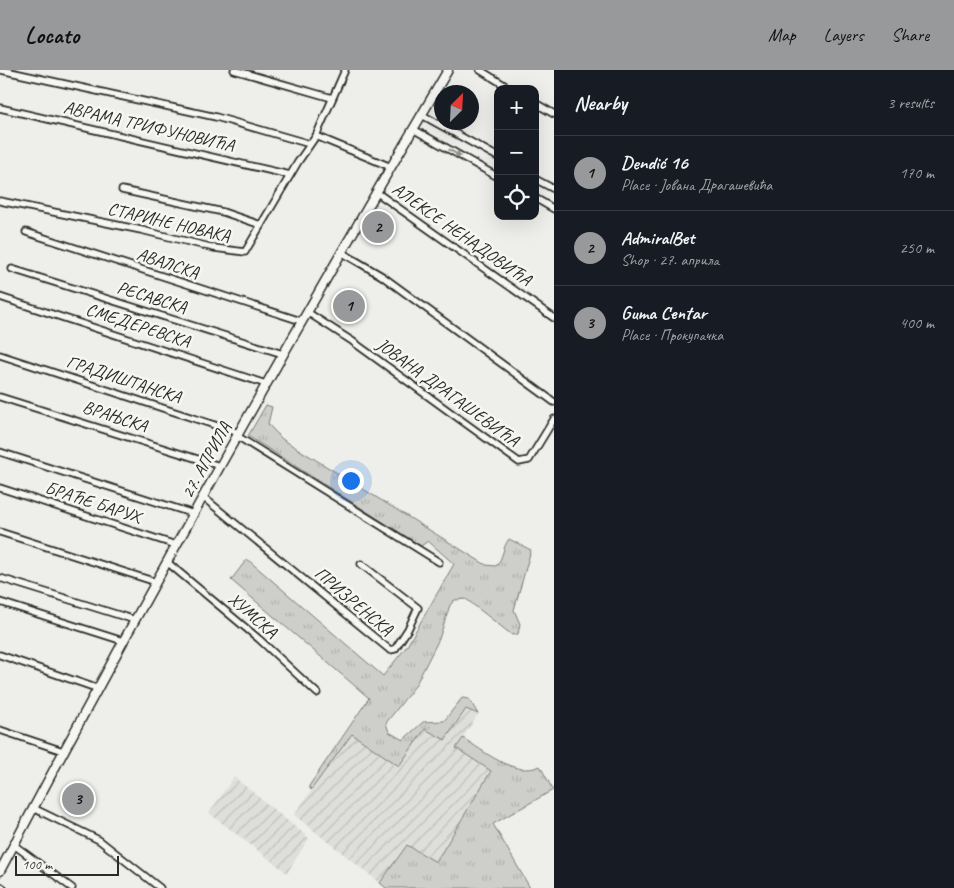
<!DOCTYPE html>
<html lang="en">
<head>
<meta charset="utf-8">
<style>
  body { margin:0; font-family:Caveat,sans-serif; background:#242831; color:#f1f3f6 }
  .controls { position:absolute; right:15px; top:15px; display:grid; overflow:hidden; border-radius:10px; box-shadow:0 5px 20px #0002 }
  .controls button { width:45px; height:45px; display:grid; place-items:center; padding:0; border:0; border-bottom:1px solid #363941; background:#171b24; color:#f1f3f6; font:25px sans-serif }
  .compass { position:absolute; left:434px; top:15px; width:45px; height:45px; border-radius:50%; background:#171b24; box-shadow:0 5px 20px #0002; rotate:24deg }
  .scale { position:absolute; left:15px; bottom:12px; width:104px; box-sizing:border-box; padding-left:5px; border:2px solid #2b2b2b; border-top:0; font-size:14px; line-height:18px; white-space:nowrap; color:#2b2b2b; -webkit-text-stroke:4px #f6f6f2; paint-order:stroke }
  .you { position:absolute; left:350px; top:410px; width:18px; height:18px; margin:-12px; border:4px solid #fff; border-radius:50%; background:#1a73e8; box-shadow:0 0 0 8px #1a73e833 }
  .badge { display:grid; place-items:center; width:32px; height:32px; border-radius:50%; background:#98999b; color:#111; font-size:16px; font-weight:700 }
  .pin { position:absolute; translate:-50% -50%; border:2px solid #fff; box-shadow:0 1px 5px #0006 }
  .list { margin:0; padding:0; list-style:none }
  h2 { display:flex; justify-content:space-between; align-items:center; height:65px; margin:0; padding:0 20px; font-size:21px }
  h2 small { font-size:16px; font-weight:400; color:#9ea1a6 }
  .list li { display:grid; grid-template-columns:32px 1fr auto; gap:15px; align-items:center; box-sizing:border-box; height:75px; padding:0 20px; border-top:1px solid #363941 }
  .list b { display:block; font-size:19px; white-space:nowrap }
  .list p { margin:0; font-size:16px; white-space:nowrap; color:#9ea1a6 }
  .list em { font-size:16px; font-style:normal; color:#9ea1a6 }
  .icon { flex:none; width:28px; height:28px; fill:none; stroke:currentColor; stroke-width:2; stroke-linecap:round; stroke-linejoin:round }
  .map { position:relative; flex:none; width:554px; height:818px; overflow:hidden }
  header { display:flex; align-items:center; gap:30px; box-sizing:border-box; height:70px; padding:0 25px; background:#98999b; color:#111 }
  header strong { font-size:24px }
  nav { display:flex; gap:28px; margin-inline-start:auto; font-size:18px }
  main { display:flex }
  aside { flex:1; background:#171b24 }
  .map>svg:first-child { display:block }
  .industrial { fill:url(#industrial-furrows) }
  .grass { fill:url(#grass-tufts); stroke:#7c7c7a }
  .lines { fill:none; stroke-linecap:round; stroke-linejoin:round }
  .minor-casing { stroke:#2b2b2b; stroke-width:9 }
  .secondary-casing { stroke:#2b2b2b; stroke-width:11 }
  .minor { stroke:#f6f6f2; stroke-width:5.5 }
  .secondary { stroke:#f6f6f2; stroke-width:8 }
  .oneway { fill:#90908e }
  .labels { text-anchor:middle; stroke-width:5; stroke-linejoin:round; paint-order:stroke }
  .street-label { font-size:18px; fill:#2b2b2b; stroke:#f6f6f2 }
</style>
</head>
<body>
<header>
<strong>Locato</strong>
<nav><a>Map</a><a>Layers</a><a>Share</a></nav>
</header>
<main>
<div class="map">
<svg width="554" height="818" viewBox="0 0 554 818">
  <defs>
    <pattern id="industrial-furrows" width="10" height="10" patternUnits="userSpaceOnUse" patternTransform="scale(1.25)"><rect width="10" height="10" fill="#dededb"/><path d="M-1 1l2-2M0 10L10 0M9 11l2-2" fill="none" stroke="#bfbfbc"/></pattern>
    <pattern id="grass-tufts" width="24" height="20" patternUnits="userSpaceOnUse" patternTransform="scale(1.25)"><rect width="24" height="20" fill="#cececa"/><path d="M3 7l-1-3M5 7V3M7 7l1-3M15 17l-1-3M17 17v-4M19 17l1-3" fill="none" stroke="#b1b1ae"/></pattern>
  </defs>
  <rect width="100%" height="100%" fill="#eeeeea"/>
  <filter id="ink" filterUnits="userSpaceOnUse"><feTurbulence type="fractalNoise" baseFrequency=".02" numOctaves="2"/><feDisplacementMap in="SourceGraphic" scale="10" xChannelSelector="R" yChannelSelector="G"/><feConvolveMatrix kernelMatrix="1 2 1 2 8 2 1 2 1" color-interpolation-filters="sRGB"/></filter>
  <g filter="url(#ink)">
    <g class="industrial">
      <polygon points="466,639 478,644 456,678 491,701 436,793 407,775 380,813 294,745 352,664 399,695 425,658 445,670"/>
      <polygon points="234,707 309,768 287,803 209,743"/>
    </g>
    <g class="grass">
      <path d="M266 335 272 337 268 354 282 369 486 495 496 496C504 487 502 478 509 469L531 480 514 540 520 554 518 564 512 565 466 529 455 530 450 535 439 569 415 616 386 653 389 662 403 670 423 652 444 651 462 628 469 629 478 644 466 639 445 670 425 659 399 696 352 664 311 720 309 716 369 628 231 510 247 489 383 606 407 576 454 494 428 471 421 476 248 366Z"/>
      <path d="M463 668C484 681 515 708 540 696L553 720 493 754 530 818H386L380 813 407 775 436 792 491 701 456 678Z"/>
    </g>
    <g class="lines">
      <defs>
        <g id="minor">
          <polyline points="1,0 216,47 310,74"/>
          <polyline points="234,0 332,28"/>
          <polyline points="480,0 511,19"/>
          <polyline points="535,33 554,44"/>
          <polyline points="0,38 290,105"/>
          <polyline points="422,45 498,87"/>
          <polyline points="413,59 498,107"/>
          <polyline points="316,66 391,97"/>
          <polyline points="535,109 554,119"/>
          <polyline points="122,120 223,142 261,155"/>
          <polyline points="376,122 554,248"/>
          <polyline points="535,128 554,139"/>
          <polyline points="0,131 141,160 214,178 245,182 298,92 316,66 345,0"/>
          <polyline points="26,162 301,251"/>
          <polyline points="341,182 382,206 554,332"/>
          <polyline points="12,199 283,284"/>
          <polyline points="0,227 266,314"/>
          <polyline points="307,242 352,271 519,392 529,390 554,349"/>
          <polyline points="0,285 239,363"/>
          <polyline points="0,327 220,396"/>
          <polyline points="237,366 439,492"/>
          <polyline points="0,382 194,444"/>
          <polyline points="0,418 176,475"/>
          <polyline points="203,427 390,580 395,579 408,559 418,538 361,494"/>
          <polyline points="0,462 156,512"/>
          <polyline points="167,492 259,569 317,623"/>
          <polyline points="0,508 135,550"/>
          <polyline points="0,532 123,571"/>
          <polyline points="0,585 96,618"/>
          <polyline points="0,660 63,681"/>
          <polyline points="33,738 99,770 160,818"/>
          <polyline points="14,775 72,818"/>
          <polyline points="0,816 3,818"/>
        </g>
        <path id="secondary" d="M0 801C143 530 292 264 448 0"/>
      </defs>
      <use href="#minor" class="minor-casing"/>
      <use href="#secondary" class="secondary-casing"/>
      <use href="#minor" class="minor"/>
      <use href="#secondary" class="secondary"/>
    </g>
    <defs><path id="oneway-solid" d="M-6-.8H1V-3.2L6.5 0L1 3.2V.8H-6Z" transform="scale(1.25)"/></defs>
    <use class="oneway" href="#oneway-solid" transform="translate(455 83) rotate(29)"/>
  </g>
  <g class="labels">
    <g class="street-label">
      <text transform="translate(149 56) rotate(13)" y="6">АВРАМА ТРИФУНОВИЋА</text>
      <text transform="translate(169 152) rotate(13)" y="6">СТАРИНЕ НОВАКА</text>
      <text transform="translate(462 164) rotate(35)" y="6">АЛЕКСЕ НЕНАДОВИЋА</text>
      <text transform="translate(168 193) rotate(18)" y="6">АВАЛСКА</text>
      <text transform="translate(152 227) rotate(17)" y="6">РЕСАВСКА</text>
      <text transform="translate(138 255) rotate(18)" y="6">СМЕДЕРЕВСКА</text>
      <text transform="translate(124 309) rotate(18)" y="6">ГРАДИШТАНСКА</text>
      <text transform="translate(448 322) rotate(36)" y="6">ЈОВАНА ДРАГАШЕВИЋА</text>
      <text transform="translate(115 346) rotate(18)" y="6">ВРАЊСКА</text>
      <text transform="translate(206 390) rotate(-61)" y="6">27. АПРИЛА</text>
      <text transform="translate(93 432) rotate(18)" y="6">БРАЋЕ БАРУХ</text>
      <text transform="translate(354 531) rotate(40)" y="6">ПРИЗРЕНСКА</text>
      <text transform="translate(253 545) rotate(41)" y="6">ХУМСКА</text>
    </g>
  </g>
</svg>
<div class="controls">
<button>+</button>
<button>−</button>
<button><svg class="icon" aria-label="locate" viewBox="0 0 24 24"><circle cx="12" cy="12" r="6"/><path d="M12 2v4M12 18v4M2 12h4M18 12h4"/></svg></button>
</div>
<svg class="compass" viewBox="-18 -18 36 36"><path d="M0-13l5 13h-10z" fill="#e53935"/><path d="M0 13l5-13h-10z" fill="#9ea1a6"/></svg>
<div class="scale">100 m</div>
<div class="you"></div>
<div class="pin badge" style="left:349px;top:236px">1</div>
<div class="pin badge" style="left:378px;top:157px">2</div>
<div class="pin badge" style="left:78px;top:729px">3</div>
</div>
<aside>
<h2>Nearby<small>3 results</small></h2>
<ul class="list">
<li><span class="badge">1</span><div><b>Dendić 16</b><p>Place · Јована Драгашевића</p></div><em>170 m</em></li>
<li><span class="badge">2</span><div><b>AdmiralBet</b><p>Shop · 27. априла</p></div><em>250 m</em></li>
<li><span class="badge">3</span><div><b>Guma Centar</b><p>Place · Прокупачка</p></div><em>400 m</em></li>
</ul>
</aside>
</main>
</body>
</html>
